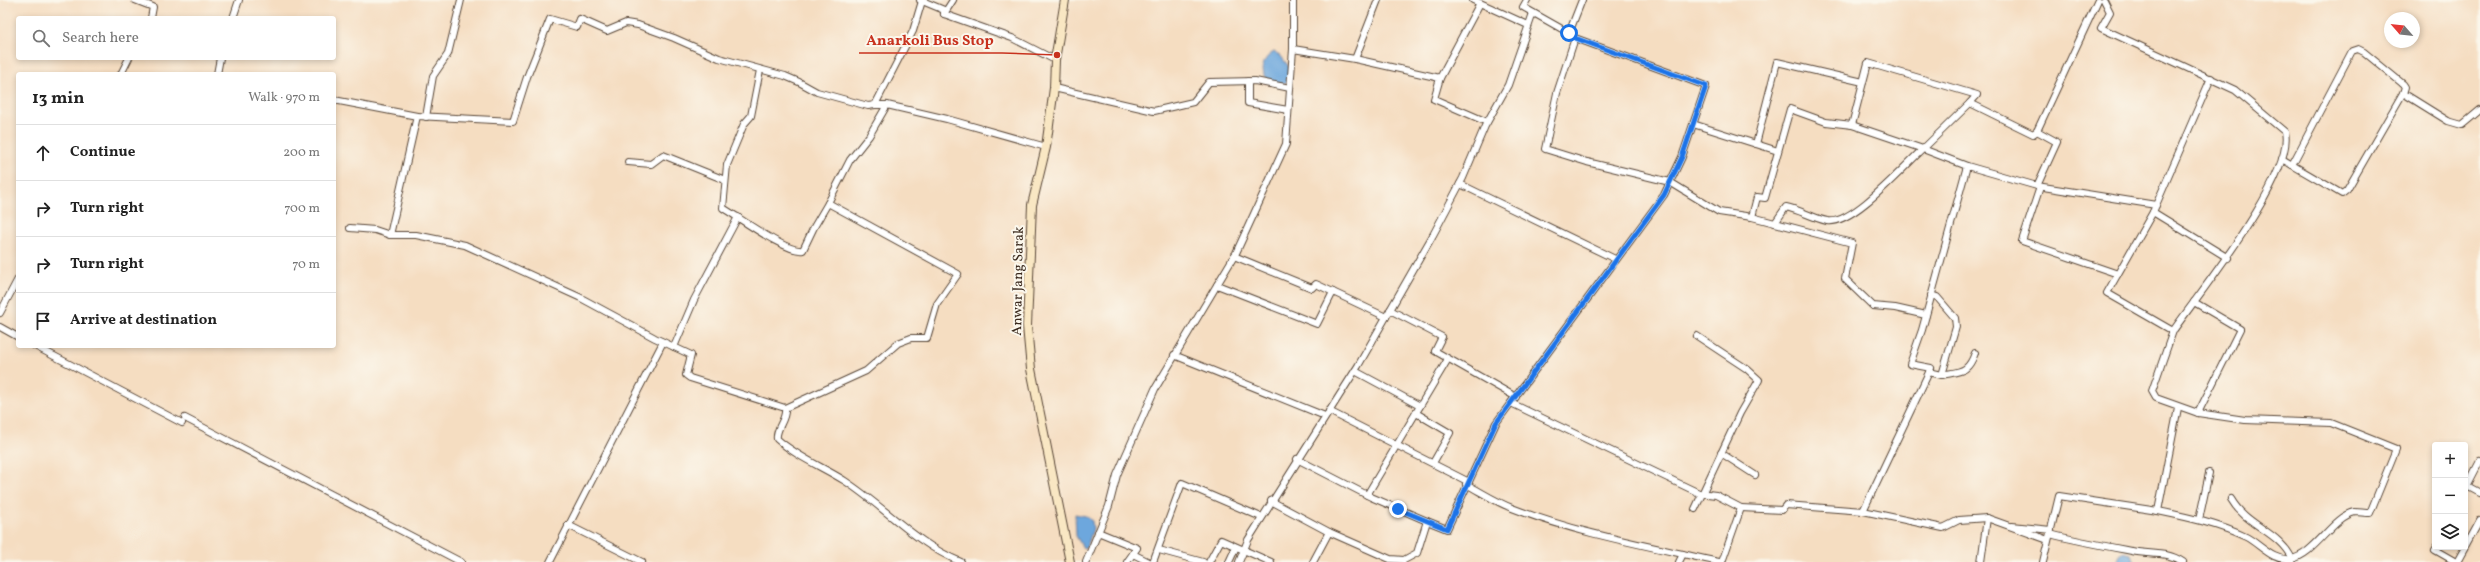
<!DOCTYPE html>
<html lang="en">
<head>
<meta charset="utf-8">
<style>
  body { margin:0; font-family:Vollkorn,serif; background:#f6f6f6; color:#222 }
  .controls { position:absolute; right:12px; bottom:12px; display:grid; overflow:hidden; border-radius:4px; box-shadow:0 2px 6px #0003 }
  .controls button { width:36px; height:36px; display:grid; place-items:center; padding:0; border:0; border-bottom:1px solid #e0e0e0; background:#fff; color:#222; font:20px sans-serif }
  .compass { position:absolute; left:2384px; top:12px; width:36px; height:36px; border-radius:50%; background:#fff; box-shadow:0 2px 6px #0003; rotate:298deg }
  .stop { position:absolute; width:12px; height:12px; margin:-9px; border:3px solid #1a73e8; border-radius:50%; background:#fff }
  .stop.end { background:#1a73e8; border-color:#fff; box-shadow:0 1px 4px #0008 }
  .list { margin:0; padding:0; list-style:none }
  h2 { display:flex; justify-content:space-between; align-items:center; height:52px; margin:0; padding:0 16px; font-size:17px }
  h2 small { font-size:13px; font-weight:400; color:#767676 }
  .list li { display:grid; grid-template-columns:26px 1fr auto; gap:12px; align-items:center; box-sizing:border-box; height:56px; padding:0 16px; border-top:1px solid #e0e0e0 }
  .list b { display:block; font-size:15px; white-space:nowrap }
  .list em { font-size:13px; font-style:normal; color:#767676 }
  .icon { flex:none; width:22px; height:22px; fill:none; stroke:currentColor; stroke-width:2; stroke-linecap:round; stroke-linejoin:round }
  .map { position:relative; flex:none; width:2480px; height:562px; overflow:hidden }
  .search { position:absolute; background:#fff; box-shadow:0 2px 6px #0003; left:16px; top:16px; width:320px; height:44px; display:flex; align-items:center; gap:10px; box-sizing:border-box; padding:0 14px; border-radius:4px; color:#767676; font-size:15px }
  .panel { position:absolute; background:#fff; box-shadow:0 2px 6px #0003; left:16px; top:72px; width:320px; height:276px; border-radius:4px }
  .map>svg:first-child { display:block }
  .water { fill:#6da7dd; stroke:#54687e }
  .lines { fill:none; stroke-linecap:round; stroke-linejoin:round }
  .minor-casing { stroke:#574536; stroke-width:8 }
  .secondary-casing { stroke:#574536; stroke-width:10 }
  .minor { stroke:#fff; stroke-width:6 }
  .secondary { stroke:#f9e7c3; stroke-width:8 }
  .route { stroke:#1a73e8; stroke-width:5 }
  .labels { text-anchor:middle; stroke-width:4; stroke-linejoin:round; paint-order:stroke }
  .street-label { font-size:14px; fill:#3b2a1e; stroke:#fbf7ec }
  .leader { fill:none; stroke:#c8321e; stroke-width:1.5 }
  .callout-dot { fill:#c8321e; stroke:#fbf7ec; stroke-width:1.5 }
  .callout-label { font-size:15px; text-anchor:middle; font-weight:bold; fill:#c8321e; stroke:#fbf7ec; stroke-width:4; stroke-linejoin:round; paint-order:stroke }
</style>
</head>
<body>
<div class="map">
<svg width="2480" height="562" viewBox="0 0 2480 562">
  <rect width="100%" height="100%" fill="#fbf7ec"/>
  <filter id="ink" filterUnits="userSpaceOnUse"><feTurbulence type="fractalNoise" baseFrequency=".025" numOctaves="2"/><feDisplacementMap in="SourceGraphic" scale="8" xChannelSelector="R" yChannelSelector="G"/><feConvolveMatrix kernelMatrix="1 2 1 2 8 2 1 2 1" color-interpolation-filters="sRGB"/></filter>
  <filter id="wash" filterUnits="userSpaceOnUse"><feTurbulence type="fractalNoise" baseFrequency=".012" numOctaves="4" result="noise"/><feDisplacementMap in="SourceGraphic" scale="16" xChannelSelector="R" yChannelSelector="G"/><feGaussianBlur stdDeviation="0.9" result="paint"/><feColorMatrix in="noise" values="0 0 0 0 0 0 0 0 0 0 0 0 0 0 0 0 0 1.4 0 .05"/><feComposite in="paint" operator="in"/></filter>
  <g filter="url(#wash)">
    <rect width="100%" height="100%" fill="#f5ddc1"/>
    <g class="water">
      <path d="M1274 52 1280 55 1290 68 1288 82 1279 84 1265 78C1261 67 1263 58 1274 52Z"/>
      <polygon points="1075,514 1086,516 1092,521 1093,529 1087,547 1083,548 1076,536"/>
      <polygon points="2124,552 2131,554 2134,562 2117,562 2120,555"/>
    </g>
  </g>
  <g filter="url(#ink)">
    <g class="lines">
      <defs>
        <g id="minor">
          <polyline points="135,0 153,7 151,18"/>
          <polyline points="920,0 944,10 944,14 1012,38 1055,60"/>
          <polyline points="1293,0 1293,49"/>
          <polyline points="1527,0 1523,7 1569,33"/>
          <polyline points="1582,0 1569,33 1575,38 1557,93 1545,149 1587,162 1670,182 1719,212 1752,217 1757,197 1765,198 1790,109 1826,122 1852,125 1923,149 1970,103 2033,134 2037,131 2098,0"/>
          <path d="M2104 0 2110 12 2101 28 2235 90 2285 132C2295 176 2199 293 2173 331L2107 293 2153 212 2228 258"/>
          <polyline points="1480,3 1528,25"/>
          <polyline points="944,14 953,0"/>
          <polyline points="233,18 239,0"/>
          <polyline points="1355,59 1378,0"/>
          <path d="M760 70 751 116 744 124 727 165 723 208C740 218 787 253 803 250L814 227 828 203"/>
          <polyline points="121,74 129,58"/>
          <polyline points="217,74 220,58"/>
          <polyline points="1440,78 1434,99 1487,122"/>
          <polyline points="1248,81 1248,103 1288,110"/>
          <polyline points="1054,88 1154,111 1193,102 1209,82 1255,81 1290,88"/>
          <polyline points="334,100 417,116"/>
          <polyline points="875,105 887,105 947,119 1046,147"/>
          <polyline points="426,117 433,76 448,54 461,0"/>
          <polyline points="1693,124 1756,144"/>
          <polyline points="1852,125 1868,63 1977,95 1970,103"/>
          <polyline points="1778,151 1756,144 1777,62 1863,82"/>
          <polyline points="2282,159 2342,194 2347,190 2403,93 2448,121 2462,125 2480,110"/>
          <polyline points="628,162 651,164 663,155 725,180"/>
          <polyline points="2292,165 2352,51 2358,49 2364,52 2403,84 2405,87 2403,93"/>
          <polyline points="1460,184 1615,259"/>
          <polyline points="2037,186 2156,205"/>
          <polyline points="2040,187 2022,241 2118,274"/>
          <polyline points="2153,212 2211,78"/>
          <polyline points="1752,217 1852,243 1845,279 1873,306 1895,308 1926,315"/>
          <path d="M1775 223 1786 207C1800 210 1813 218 1827 221 1852 226 1904 166 1923 149L1967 166 2037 186 2057 142 2037 131"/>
          <path d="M350 228 375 230 390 235H416L465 245 579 297 655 338 689 354 691 355 686 375 690 378 785 408C787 420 775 428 777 439 797 457 823 467 845 481 885 507 916 544 961 562"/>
          <polyline points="390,235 417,116 513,121 527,77 550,19 577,27 580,19 607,31 626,23 638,25 674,38 719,58 785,76 799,82 817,92 868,106 875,105 913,31 922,1"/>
          <polyline points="1234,256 1312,288 1316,284 1386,317"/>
          <polyline points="1217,285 1317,324 1333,292"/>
          <polyline points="2194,302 2240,329 2198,413"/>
          <polyline points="1390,310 1442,337 1435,351 1516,397"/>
          <polyline points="0,313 18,279"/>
          <polyline points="0,327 18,337"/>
          <polyline points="35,346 182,423"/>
          <polyline points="674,347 694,300 738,217"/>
          <polyline points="1174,355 1325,416"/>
          <polyline points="1355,371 1420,406"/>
          <polyline points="1929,372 1942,375 1956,327 1955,318 1937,297 1931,295"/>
          <path d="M1942 375C1961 371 1968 373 1975 353"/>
          <polyline points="1511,403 1699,493 1716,495 1741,508 1722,562"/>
          <polyline points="785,408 866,371 898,343 911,338 927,338 937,304 958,274 828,203 850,160 869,136 887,105"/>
          <polyline points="1329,411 1467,481"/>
          <polyline points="1416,413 1450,433 1433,463"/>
          <polyline points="185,418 461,562"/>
          <polyline points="1721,453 1755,475"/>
          <polyline points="1297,459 1371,497 1427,521"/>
          <path d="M1466 484C1481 492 1496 502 1512 508 1579 534 1649 546 1719 562"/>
          <polyline points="2467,486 2480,493"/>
          <polyline points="2465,490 2480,461"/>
          <polyline points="1367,495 1448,359"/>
          <path d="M2231 499C2247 527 2279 531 2292 559L2291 561"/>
          <polyline points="1271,501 1329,532"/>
          <polyline points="1741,508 1782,510 1786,505 1863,511 1931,368 1910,364 1922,330 1967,166"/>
          <polyline points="1695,509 1740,413 1759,380 1747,369 1697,336"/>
          <polyline points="1863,511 1943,528 1959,520 1987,518 2048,540"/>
          <path d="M2158 511C2187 517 2219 524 2246 537 2260 544 2273 562 2291 559 2315 555 2332 517 2355 512 2359 512 2365 513 2370 513L2396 449 2331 423 2245 420 2198 413 2156 398 2152 391 2173 331"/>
          <polyline points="2199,520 2209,473"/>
          <polyline points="568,525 642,562"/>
          <polyline points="2012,526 2051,530"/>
          <polyline points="1098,532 1137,548 1127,562"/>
          <path d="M2050 534C2077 541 2105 546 2132 551 2151 555 2166 551 2183 562"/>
          <polyline points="2437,547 2435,550 2456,562"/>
          <polyline points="1159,550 1203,562"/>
          <polyline points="1133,554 1149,562"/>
          <polyline points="550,562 663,342"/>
          <polyline points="1086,562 1109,506 1117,475 1155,389 1236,253 1286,144 1293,49 1355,59 1440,78 1480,3 1473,0"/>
          <polyline points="1153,562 1182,483 1261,517"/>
          <polyline points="1209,562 1221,540 1271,562"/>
          <polyline points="1229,562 1236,547"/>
          <polyline points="1239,562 1248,540 1358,366 1433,235 1463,178 1485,126 1508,85 1533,13"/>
          <polyline points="1313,562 1329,532 1390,559 1404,560 1417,553 1427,521 1447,529 1496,423 1664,195 1682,157 1706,86 1575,38"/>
          <polyline points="1679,562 1683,554"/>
          <polyline points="1981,562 1987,518"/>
          <polyline points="2043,562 2059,496 2158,511 2178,408"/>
          <polyline points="2457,562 2480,520"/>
        </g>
        <polyline id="secondary" points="1065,0 1055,60 1054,88 1046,147 1032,205 1027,326 1031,369 1070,562"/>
      </defs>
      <use href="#minor" class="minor-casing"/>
      <use href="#secondary" class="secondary-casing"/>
      <use href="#minor" class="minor"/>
      <use href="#secondary" class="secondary"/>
    </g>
  </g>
  <g class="lines" filter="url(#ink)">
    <polyline class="route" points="1398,509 1447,529 1496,423 1664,195 1682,157 1706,86 1575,38 1569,33"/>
  </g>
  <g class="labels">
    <g class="street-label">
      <text transform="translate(1017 281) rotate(-89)" y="5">Anwar Jang Sarak</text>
    </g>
  </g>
  <path class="leader" d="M1057 55L1002 53H859"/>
  <circle class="callout-dot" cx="1057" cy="55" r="4"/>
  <g class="callout-label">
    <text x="930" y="45">Anarkoli Bus Stop</text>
  </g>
</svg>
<div class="controls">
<button>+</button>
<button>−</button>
<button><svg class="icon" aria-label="layers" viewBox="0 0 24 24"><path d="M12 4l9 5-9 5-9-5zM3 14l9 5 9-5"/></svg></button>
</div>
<svg class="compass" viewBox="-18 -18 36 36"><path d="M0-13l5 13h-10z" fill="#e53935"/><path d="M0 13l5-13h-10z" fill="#767676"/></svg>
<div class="stop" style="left:1569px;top:33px"></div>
<div class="stop end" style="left:1398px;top:509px"></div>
<div class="search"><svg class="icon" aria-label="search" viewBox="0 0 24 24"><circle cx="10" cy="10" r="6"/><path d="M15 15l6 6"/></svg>Search here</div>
<section class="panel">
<h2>13 min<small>Walk · 970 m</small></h2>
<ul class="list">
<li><svg class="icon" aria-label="ahead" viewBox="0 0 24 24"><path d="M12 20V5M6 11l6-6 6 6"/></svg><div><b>Continue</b></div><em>200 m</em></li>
<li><svg class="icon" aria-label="right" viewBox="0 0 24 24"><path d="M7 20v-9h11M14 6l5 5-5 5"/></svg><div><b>Turn right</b></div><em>700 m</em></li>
<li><svg class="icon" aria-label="right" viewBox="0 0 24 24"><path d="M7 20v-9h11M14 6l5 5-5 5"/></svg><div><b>Turn right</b></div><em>70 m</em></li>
<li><svg class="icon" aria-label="arrive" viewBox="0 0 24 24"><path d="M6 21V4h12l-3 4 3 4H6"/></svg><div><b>Arrive at destination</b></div></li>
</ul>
</section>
</div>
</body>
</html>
